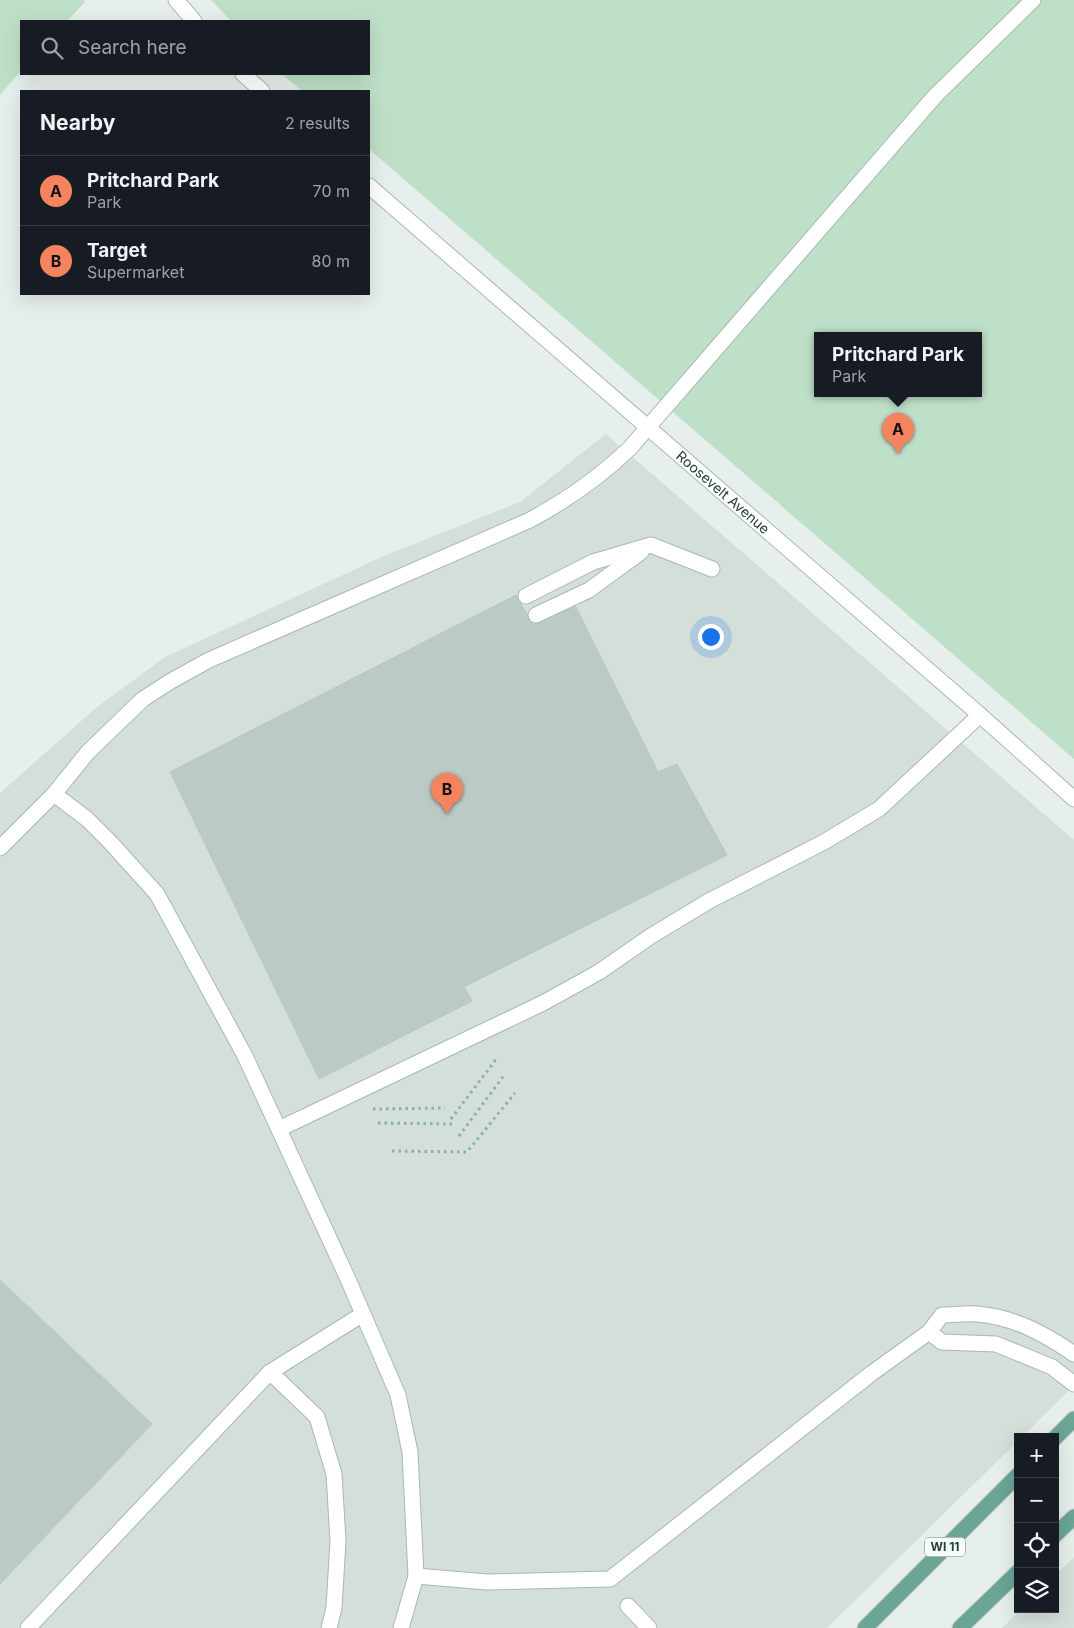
<!DOCTYPE html>
<html lang="en">
<head>
<meta charset="utf-8">
<style>
  body { margin:0; font-family:Inter,sans-serif; background:#20242c; color:#f1f3f6 }
  .controls { position:absolute; right:15px; bottom:15px; display:grid; overflow:hidden; border-radius:0px; box-shadow:0 5px 20px #0002 }
  .controls button { width:45px; height:45px; display:grid; place-items:center; padding:0; border:0; border-bottom:1px solid #363941; background:#171b24; color:#f1f3f6; font:25px sans-serif }
  .you { position:absolute; left:710px; top:636px; width:18px; height:18px; margin:-12px; border:4px solid #fff; border-radius:50%; background:#1a73e8; box-shadow:0 0 0 8px #1a73e833 }
  .badge { display:grid; place-items:center; width:32px; height:32px; border-radius:50%; background:#f4845f; color:#111; font-size:16px; font-weight:700 }
  .pin { position:absolute; translate:-50% -41px; filter:drop-shadow(0 1px 2px #0008) }
  .pin::after { content:''; position:absolute; top:26px; width:18px; height:15px; background:inherit; clip-path:polygon(0 0,100% 0,50% 100%) }
  .popup { position:absolute; left:814px; top:332px; width:168px; height:65px; box-sizing:border-box; display:grid; place-content:center; border-radius:0px; background:#171b24; filter:drop-shadow(0 1px 4px #0005); font-size:16px; white-space:nowrap; color:#9ea1a6 }
  .popup b { font-size:19px; color:#f1f3f6 }
  .popup::after { content:''; position:absolute; left:50%; top:100%; margin-left:-10px; border:10px solid transparent; border-top-color:#171b24 }
  .list { margin:0; padding:0; list-style:none }
  h2 { display:flex; justify-content:space-between; align-items:center; height:65px; margin:0; padding:0 20px; font-size:21px }
  h2 small { font-size:16px; font-weight:400; color:#9ea1a6 }
  .list li { display:grid; grid-template-columns:32px 1fr auto; gap:15px; align-items:center; box-sizing:border-box; height:70px; padding:0 20px; border-top:1px solid #363941 }
  .list b { display:block; font-size:19px; white-space:nowrap }
  .list p { margin:0; font-size:16px; white-space:nowrap; color:#9ea1a6 }
  .list em { font-size:16px; font-style:normal; color:#9ea1a6 }
  .icon { flex:none; width:28px; height:28px; fill:none; stroke:currentColor; stroke-width:2; stroke-linecap:round; stroke-linejoin:round }
  .map { position:relative; flex:none; width:1074px; height:1628px; overflow:hidden }
  .search { position:absolute; background:#171b24; box-shadow:0 5px 20px #0002; left:20px; top:20px; width:350px; height:55px; display:flex; align-items:center; gap:12px; box-sizing:border-box; padding:0 18px; border-radius:0px; color:#9ea1a6; font-size:19px }
  .panel { position:absolute; background:#171b24; box-shadow:0 5px 20px #0002; left:20px; top:90px; width:350px; height:205px; border-radius:0px }
  .map>svg:first-child { display:block }
  .built { fill:#d4dfda }
  .green { fill:#bfe0c8; fill-rule:evenodd }
  .building { fill:#bbcac4; stroke:#b8c9c2 }
  .lines { fill:none; stroke-linecap:round; stroke-linejoin:round }
  .minor-casing { stroke:#a8b8b2; stroke-width:17 }
  .major-casing { stroke:#c2cac8; stroke-width:17 }
  .path { stroke:#86b3a5; stroke-width:3; stroke-dasharray:2.5 4; stroke-linecap:butt }
  .minor { stroke:#fff; stroke-width:15 }
  .major { stroke:#6aa596; stroke-width:15 }
  .labels { text-anchor:middle; stroke-width:4; stroke-linejoin:round; paint-order:stroke }
  .shield { fill:#f7fbf9; stroke:#637a73; stroke-width:1 }
  .shield-label { font-size:12px; font-weight:bold; fill:#24423a }
  .street-label { font-size:14px; fill:#24423a; stroke:#f7fbf9 }
</style>
</head>
<body>
<div class="map">
<svg width="1074" height="1628" viewBox="0 0 1074 1628">
  <rect width="100%" height="100%" fill="#e6efeb"/>
  <g class="built">
    <polygon points="606,434 1074,840 1074,1385 1022,1437 1018,1437 1018,1441 827,1628 0,1628 0,793 97,707 165,657 386,555 520,502"/>
    <polygon points="1074,1557 1074,1628 1002,1628 1021,1609 1055,1609 1055,1575"/>
  </g>
  <g class="green">
    <polygon points="0,0 84,0 85,2 67,21 21,21 21,71 0,95"/>
    <path d="M211 0H1074V759L369 149V91H302L282 74H369V21H231ZM818 335H978V393H818Z"/>
  </g>
  <g class="building">
    <polygon points="516,595 533,625 574,603 658,772 677,764 727,855 464,987 472,1001 319,1079 170,772"/>
    <polygon points="0,1280 152,1424 0,1584"/>
  </g>
  <g class="lines">
    <defs>
      <g id="minor">
        <polyline points="176,0 194,21"/>
        <polyline points="243,74 262,91"/>
        <path id="s1" d="M369 186 980 715 1074 799"/>
        <polyline points="526,596 593,562 651,545 712,569"/>
        <polyline points="536,615 589,590 641,552"/>
        <polyline points="54,794 87,819 111,843 157,894 245,1056 347,1277 398,1395 410,1452 416,1576 401,1628"/>
        <path d="M0 848 54 794 88 752 143 699 171 681 209 660 530 520C567 500 600 477 630 448L935 96 1033 0"/>
        <polyline points="279,1129 543,1003 599,972 651,936 709,901 824,842 879,809 980,715"/>
        <polyline points="929,1332 942,1342 996,1344 1052,1367 1074,1384"/>
        <polyline points="270,1372 317,1417 334,1474 338,1541 334,1608 329,1628"/>
        <path d="M416 1576 487 1582 610 1579 872 1373 929 1332 942 1315C953 1315 966 1313 977 1314 1014 1317 1045 1334 1074 1354"/>
        <polyline points="628,1606 649,1628"/>
        <polyline points="28,1628 270,1372 363,1314"/>
      </g>
      <g id="major">
        <polyline points="1055,1438 1074,1419"/>
        <polyline points="1055,1535 1074,1517"/>
        <polyline points="865,1628 1018,1475"/>
        <polyline points="960,1628 1018,1572"/>
      </g>
    </defs>
    <use href="#minor" class="minor-casing"/>
    <use href="#major" class="major-casing"/>
    <g class="path">
      <polyline points="373,1109 445,1108"/>
      <polyline points="451,1119 497,1058"/>
      <polyline points="378,1123 453,1124"/>
      <polyline points="459,1136 505,1074"/>
      <polyline points="392,1151 467,1152 515,1093"/>
    </g>
    <use href="#minor" class="minor"/>
    <use href="#major" class="major"/>
  </g>
  <g class="labels">
    <rect class="shield" x="925" y="1537.5" width="40" height="19" rx="4"/>
    <g class="shield-label">
      <text x="945" y="1551">WI 11</text>
    </g>
    <g class="street-label">
      <text dy="5" stroke="none"><textPath href="#s1" startOffset="468">Roosevelt Avenue</textPath></text>
    </g>
  </g>
</svg>
<div class="controls">
<button>+</button>
<button>−</button>
<button><svg class="icon" aria-label="locate" viewBox="0 0 24 24"><circle cx="12" cy="12" r="6"/><path d="M12 2v4M12 18v4M2 12h4M18 12h4"/></svg></button>
<button><svg class="icon" aria-label="layers" viewBox="0 0 24 24"><path d="M12 4l9 5-9 5-9-5zM3 14l9 5 9-5"/></svg></button>
</div>
<div class="you"></div>
<div class="pin badge" style="left:898px;top:454px">A</div>
<div class="popup"><b>Pritchard Park</b>Park</div>
<div class="pin badge" style="left:447px;top:814px">B</div>
<div class="search"><svg class="icon" aria-label="search" viewBox="0 0 24 24"><circle cx="10" cy="10" r="6"/><path d="M15 15l6 6"/></svg>Search here</div>
<section class="panel">
<h2>Nearby<small>2 results</small></h2>
<ul class="list">
<li><span class="badge">A</span><div><b>Pritchard Park</b><p>Park</p></div><em>70 m</em></li>
<li><span class="badge">B</span><div><b>Target</b><p>Supermarket</p></div><em>80 m</em></li>
</ul>
</section>
</div>
</body>
</html>
